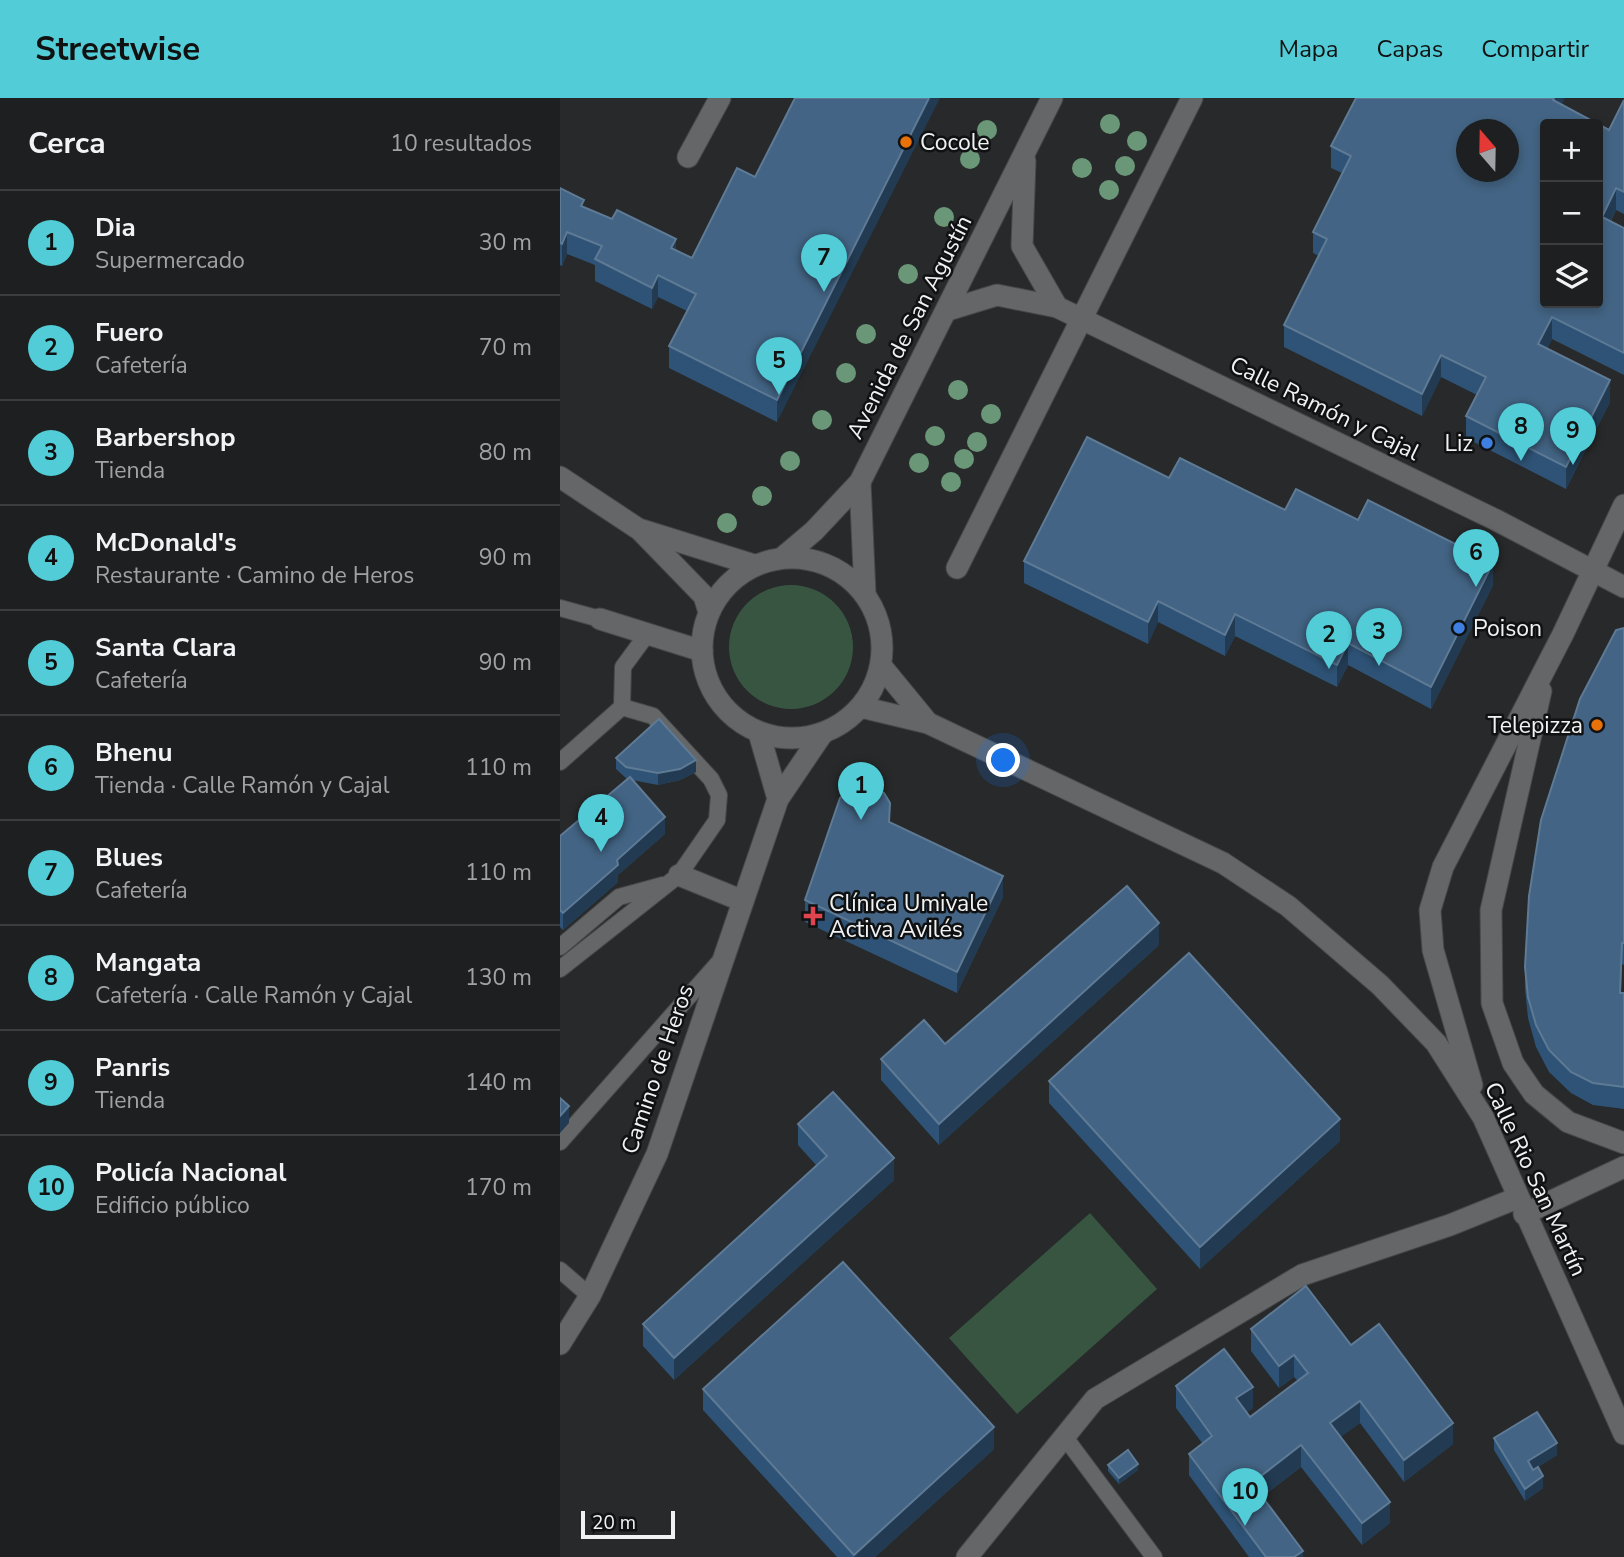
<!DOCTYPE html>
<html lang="es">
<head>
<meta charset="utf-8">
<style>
  body { margin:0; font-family:"Nunito Sans",sans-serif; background:#2a2c2d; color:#f1f3f6 }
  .controls { position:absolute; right:21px; top:21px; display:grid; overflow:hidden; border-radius:7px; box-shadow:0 4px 10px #0003 }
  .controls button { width:63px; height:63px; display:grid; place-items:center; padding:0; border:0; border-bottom:2px solid #3b3d3e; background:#1d1f20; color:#f1f3f6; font:35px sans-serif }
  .compass { position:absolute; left:896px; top:21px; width:63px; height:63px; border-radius:50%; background:#1d1f20; box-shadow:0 4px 10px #0003; rotate:340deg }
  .scale { position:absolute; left:21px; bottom:18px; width:94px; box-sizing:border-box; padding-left:7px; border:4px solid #f0f2f3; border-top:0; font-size:19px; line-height:24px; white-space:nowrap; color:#f0f2f3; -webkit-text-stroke:5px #101112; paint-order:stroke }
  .you { position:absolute; left:444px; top:663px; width:24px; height:24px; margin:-18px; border:5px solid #fff; border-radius:50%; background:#1a73e8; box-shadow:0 0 0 10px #1a73e833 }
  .badge { display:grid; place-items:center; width:46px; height:46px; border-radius:50%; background:#52ccd6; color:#111; font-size:23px; font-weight:700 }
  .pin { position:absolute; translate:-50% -58px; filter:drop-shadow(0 2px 4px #0008) }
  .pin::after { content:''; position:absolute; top:37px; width:24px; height:21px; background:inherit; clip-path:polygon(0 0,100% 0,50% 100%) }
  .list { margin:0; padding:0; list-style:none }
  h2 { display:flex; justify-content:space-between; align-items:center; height:91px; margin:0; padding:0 28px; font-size:30px }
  h2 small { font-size:23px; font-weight:400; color:#a0a2a5 }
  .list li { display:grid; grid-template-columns:46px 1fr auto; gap:21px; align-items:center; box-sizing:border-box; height:105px; padding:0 28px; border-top:2px solid #3b3d3e }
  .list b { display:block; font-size:26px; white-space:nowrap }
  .list p { margin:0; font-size:23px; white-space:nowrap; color:#a0a2a5 }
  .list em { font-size:23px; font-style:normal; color:#a0a2a5 }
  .icon { flex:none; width:38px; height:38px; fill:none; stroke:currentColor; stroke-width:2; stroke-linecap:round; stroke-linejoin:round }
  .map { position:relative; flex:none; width:1064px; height:1459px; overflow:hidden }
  header { display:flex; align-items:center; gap:42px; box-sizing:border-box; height:98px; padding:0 35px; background:#52ccd6; color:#111 }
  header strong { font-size:33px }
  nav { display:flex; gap:38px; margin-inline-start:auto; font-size:24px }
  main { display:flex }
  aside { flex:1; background:#1d1f20 }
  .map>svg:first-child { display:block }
  .green { fill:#375540 }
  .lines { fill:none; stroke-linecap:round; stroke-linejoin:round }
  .service-casing { stroke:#464749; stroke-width:18 }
  .minor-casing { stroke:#464749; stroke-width:23 }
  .service { stroke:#646668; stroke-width:16 }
  .minor { stroke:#646668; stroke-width:21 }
  .tree { fill:#6b9779 }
  .wall { fill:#2e5376 }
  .shaded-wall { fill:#223b52 }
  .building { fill:#436484; stroke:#5e7a95; stroke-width:2; fill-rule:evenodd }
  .food-dot { fill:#e8710a; stroke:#101112; stroke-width:2.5 }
  .shop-dot { fill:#3f7fe0; stroke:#101112; stroke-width:2.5 }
  .health-dot { fill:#e0444e; stroke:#101112; stroke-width:2.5 }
  .labels { text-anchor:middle; stroke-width:5; stroke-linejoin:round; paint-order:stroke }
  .poi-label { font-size:23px; fill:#f0f2f3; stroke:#101112; text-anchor:start }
  .street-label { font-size:23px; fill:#f0f2f3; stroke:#101112 }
</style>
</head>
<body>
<header>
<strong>Streetwise</strong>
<nav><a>Mapa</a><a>Capas</a><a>Compartir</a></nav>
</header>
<main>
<aside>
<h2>Cerca<small>10 resultados</small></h2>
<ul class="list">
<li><span class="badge">1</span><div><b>Dia</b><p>Supermercado</p></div><em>30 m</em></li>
<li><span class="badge">2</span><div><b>Fuero</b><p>Cafetería</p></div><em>70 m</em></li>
<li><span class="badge">3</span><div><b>Barbershop</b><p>Tienda</p></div><em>80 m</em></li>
<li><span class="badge">4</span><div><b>McDonald's</b><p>Restaurante · Camino de Heros</p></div><em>90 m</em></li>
<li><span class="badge">5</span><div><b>Santa Clara</b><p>Cafetería</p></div><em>90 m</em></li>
<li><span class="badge">6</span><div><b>Bhenu</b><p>Tienda · Calle Ramón y Cajal</p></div><em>110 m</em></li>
<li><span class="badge">7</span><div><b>Blues</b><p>Cafetería</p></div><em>110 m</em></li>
<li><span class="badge">8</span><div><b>Mangata</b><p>Cafetería · Calle Ramón y Cajal</p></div><em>130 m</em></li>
<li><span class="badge">9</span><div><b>Panris</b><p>Tienda</p></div><em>140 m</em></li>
<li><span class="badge">10</span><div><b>Policía Nacional</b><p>Edificio público</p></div><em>170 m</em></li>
</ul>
</aside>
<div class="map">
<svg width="1064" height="1459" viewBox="0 0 1064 1459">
  <rect width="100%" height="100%" fill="#27292a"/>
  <g class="green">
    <circle cx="231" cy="549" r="62"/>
    <polygon points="530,1115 597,1191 457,1316 389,1240"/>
  </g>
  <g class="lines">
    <defs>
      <g id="service">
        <polyline points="0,510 40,521"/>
        <polyline points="62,609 63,569 88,535"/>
        <polyline points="0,664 62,609 93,618 151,681 159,697 157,722 119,777 0,871"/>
        <polyline points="0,849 59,799 103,787"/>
        <polyline points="0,1044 161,862"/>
        <polyline points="0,1172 30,1198"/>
        <polyline points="504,1338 594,1459"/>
      </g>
      <g id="minor">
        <polyline points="128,59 160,0"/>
        <polyline points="465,63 462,148 497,209"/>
        <polyline points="388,212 437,197 497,209 936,422 1064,489"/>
        <polyline points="0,379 80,432 144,498 149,514"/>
        <polyline points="300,384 305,495"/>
        <polyline points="82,432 194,467"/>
        <circle cx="232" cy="550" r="90"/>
        <polyline points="222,460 254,433 300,384 492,0"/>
        <polyline points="397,470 632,0"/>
        <polyline points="40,521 142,553"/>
        <polyline points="322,569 368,625"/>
        <polyline points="981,593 931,812 932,905 953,965 974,996 1008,1024 1064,1045"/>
        <polyline points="301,609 368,625 663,765 728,808 820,887 876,945 923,1019 1064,1336"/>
        <polyline points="199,635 218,701"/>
        <polyline points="119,777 183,803"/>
        <polyline points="912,987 873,852 870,812 883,769 1003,536 1064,407"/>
        <polyline points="964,1116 1064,1069"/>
        <polyline points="0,1246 30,1198 97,1056 218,701 262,636"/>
        <polyline points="407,1459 535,1301 742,1177 890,1127 957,1100"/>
      </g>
    </defs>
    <use href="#service" class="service-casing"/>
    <use href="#minor" class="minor-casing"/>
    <use href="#service" class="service"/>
    <use href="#minor" class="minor"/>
  </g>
  <g class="tree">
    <circle cx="550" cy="26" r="10"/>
    <circle cx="427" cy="32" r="10"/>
    <circle cx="577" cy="43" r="10"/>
    <circle cx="410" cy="61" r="10"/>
    <circle cx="565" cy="68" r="10"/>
    <circle cx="522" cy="70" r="10"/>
    <circle cx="549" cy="92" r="10"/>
    <circle cx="384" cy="119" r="10"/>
    <circle cx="348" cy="176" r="10"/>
    <circle cx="306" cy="236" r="10"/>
    <circle cx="286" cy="275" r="10"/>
    <circle cx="398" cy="292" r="10"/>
    <circle cx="431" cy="316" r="10"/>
    <circle cx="262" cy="322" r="10"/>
    <circle cx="375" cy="338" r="10"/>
    <circle cx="417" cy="344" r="10"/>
    <circle cx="404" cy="361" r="10"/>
    <circle cx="230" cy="363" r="10"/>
    <circle cx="359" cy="365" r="10"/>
    <circle cx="391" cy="384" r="10"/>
    <circle cx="202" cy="398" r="10"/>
    <circle cx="167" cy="425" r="10"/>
  </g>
  <g class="wall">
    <polygon points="235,0 217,324 109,270 109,248 127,213 98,199 92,211 35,183 35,167 7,156 2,168 0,167 0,90 24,109 132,160 195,79"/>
    <polygon points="1064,2 1064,116 1056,112 1051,123 1064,130 1064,277 992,241 987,251 1050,304 1006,391 906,340 906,318 917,297 881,279 862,318 724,249 724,227 759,158 753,155 753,134 782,75 771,70 771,48 1001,7 1049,32"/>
    <polygon points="725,412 798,422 933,487 871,611 788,567 777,589 675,538 665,558 598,524 588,546 464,485 464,463"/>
    <polygon points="1064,530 1064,867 1062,866 1061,895 1064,895 1064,1011 1033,1007 1011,995 989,974 976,949 968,920 965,891 965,869"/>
    <polygon points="56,660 136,674 120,682 98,687 72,682 105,736 58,777 58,784 3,832 0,829 0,738 67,681 56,671"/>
    <polygon points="330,724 443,799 397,895 245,824 245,802"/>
    <polygon points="599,847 379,1047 321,982 321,961 385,946"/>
    <polygon points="489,983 780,1043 640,1171 489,1005"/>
    <polygon points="238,1026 334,1082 114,1282 83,1248 83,1226 256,1067 238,1047"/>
    <polygon points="691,1231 791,1247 893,1346 844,1384 800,1325 780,1339 830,1425 802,1447 741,1369 702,1399 743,1459 689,1459 629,1377 629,1356 642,1345 616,1310 616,1288 693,1310 687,1314 690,1319 738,1283 734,1279 719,1290 691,1253"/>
    <polygon points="143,1291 434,1351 315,1459 277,1459 143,1312"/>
    <polygon points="934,1340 997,1357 973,1372 983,1390 965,1403 934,1352"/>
    <polygon points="548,1367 578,1372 559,1386 548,1373"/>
  </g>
  <g class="shaded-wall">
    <polygon points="369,0 380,0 217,324 217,302"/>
    <polygon points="994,0 1005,0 993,24 993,2"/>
    <polygon points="1056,90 1056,112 1042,140 1042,119"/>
    <polygon points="7,134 7,156 2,168 2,146"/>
    <polygon points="116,141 116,163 111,150"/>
    <polygon points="98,177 98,199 92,211 92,190"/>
    <polygon points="992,219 992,241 978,268 978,246"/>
    <polygon points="881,257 881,279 862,318 862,296"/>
    <polygon points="1050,282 1050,304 1006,391 1006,369"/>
    <polygon points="933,465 933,487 871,611 871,589"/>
    <polygon points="598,503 598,524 588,546 588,524"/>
    <polygon points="675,516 675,538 665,558 665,537"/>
    <polygon points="788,545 788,567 777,589 777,567"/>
    <polygon points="136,662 136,674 120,682 98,687 98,675"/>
    <polygon points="105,719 105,736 58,777 58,784 3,832 3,815 57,762"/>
    <polygon points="443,778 443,799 397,895 397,874"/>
    <polygon points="599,825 599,847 379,1047 379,1026"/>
    <polygon points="1062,845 1062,866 1060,917 1060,895"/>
    <polygon points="9,1008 9,1025 0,1035 0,1018"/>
    <polygon points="780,1021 780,1043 640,1171 640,1149"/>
    <polygon points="334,1060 334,1082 114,1282 114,1260"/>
    <polygon points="734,1257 734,1279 719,1290 719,1268"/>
    <polygon points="693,1289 693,1310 676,1322 676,1300"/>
    <polygon points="800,1303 800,1325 770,1347 770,1325"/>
    <polygon points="893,1325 893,1346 844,1384 844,1362"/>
    <polygon points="434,1329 434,1351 315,1459 294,1459 294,1457"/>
    <polygon points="997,1345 997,1357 968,1375 968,1363"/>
    <polygon points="741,1347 741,1369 692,1406 692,1385"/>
    <polygon points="578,1366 578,1372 559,1386 559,1380"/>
    <polygon points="983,1378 983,1390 965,1403 965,1391"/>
    <polygon points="830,1404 830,1425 802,1447 802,1425"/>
    <polygon points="743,1453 743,1459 734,1459"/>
  </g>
  <g class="building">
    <polygon points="235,0 369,0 217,302 109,248 136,196 98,177 92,190 35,161 42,148 7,134 2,146 0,145 0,90 24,102 21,108 52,121 57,112 116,141 111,150 132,160 177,70 195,79"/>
    <path d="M796 0H994L993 2 1049 32 1064 2V94L1056 90 1042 119 1064 130V255L992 219 978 246 1050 282 1006 369 906 318 926 279 881 257 862 296 724 227 767 141 753 134 791 58 771 48ZM985 26H1038V205H985ZM906 32H948V74H906Z"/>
    <polygon points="527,339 609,380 620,360 725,412 736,391 798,422 808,402 933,465 871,589 788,545 777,567 675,516 665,537 598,503 588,524 464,463"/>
    <polygon points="1064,530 1064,845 1062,845 1060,895 1064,895 1064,989 1033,985 1011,974 989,952 976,927 968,899 965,869 969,798 981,722 1020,601 1056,532"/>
    <polygon points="99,621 136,662 120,671 98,675 66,669 56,660"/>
    <polygon points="70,679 105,719 57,762 58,767 3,815 0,812 0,738"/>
    <polygon points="310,687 324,695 330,705 329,724 443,778 397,874 245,802 280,700 290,690"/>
    <polygon points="567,788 599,825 379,1026 321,961 364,922 385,946"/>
    <polygon points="629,855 780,1021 640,1149 489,983"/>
    <polygon points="273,994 334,1060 114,1260 83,1226 267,1058 238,1026"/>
    <polygon points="0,1000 9,1008 0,1018"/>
    <polygon points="283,1164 434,1329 294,1457 143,1291"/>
    <polygon points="746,1188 791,1247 819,1226 893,1325 844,1362 800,1303 770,1325 830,1404 802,1425 741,1347 692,1385 743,1453 734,1459 706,1459 629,1356 652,1338 616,1288 664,1251 693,1289 676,1300 690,1319 748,1275 734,1257 719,1268 691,1231"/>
    <polygon points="977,1314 997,1345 968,1363 973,1372 978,1369 983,1378 965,1391 934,1340"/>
    <polygon points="568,1352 578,1366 559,1380 548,1367"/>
  </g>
  <g class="food-dot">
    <circle cx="346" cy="44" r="7"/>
    <circle cx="1037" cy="627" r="7"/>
  </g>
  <g class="shop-dot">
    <circle cx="927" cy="345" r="7"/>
    <circle cx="899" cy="530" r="7"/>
  </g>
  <path class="health-dot" d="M249.5 807.5h7v7h7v7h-7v7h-7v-7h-7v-7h7z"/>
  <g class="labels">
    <g class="poi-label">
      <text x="360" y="52">Cocole</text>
      <text x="913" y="353" text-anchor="end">Liz</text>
      <text x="913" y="538">Poison</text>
      <text x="1023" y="635" text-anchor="end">Telepizza</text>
      <text x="269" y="813">Clínica Umivale<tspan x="269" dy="26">Activa Avilés</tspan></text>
    </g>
    <g class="street-label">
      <text transform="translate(349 229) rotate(-63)" y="8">Avenida de San Agustín</text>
      <text transform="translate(765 310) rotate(26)" y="8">Calle Ramón y Cajal</text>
      <text transform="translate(97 971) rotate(-71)" y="8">Camino de Heros</text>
      <text transform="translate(976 1081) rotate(65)" y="8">Calle Rio San Martín</text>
    </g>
  </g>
</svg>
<div class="controls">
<button>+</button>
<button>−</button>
<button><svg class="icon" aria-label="layers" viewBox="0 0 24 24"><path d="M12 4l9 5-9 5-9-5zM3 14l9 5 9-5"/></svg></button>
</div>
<svg class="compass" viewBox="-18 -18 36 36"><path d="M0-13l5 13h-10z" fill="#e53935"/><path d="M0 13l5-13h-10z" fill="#a0a2a5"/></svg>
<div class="scale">20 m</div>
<div class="you"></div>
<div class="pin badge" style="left:301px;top:722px">1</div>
<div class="pin badge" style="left:769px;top:571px">2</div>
<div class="pin badge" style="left:819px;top:568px">3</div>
<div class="pin badge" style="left:41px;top:754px">4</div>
<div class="pin badge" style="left:219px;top:297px">5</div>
<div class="pin badge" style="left:916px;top:489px">6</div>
<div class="pin badge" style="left:264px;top:194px">7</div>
<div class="pin badge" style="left:961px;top:363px">8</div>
<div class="pin badge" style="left:1013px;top:367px">9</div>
<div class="pin badge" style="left:685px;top:1428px">10</div>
</div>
</main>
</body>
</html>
